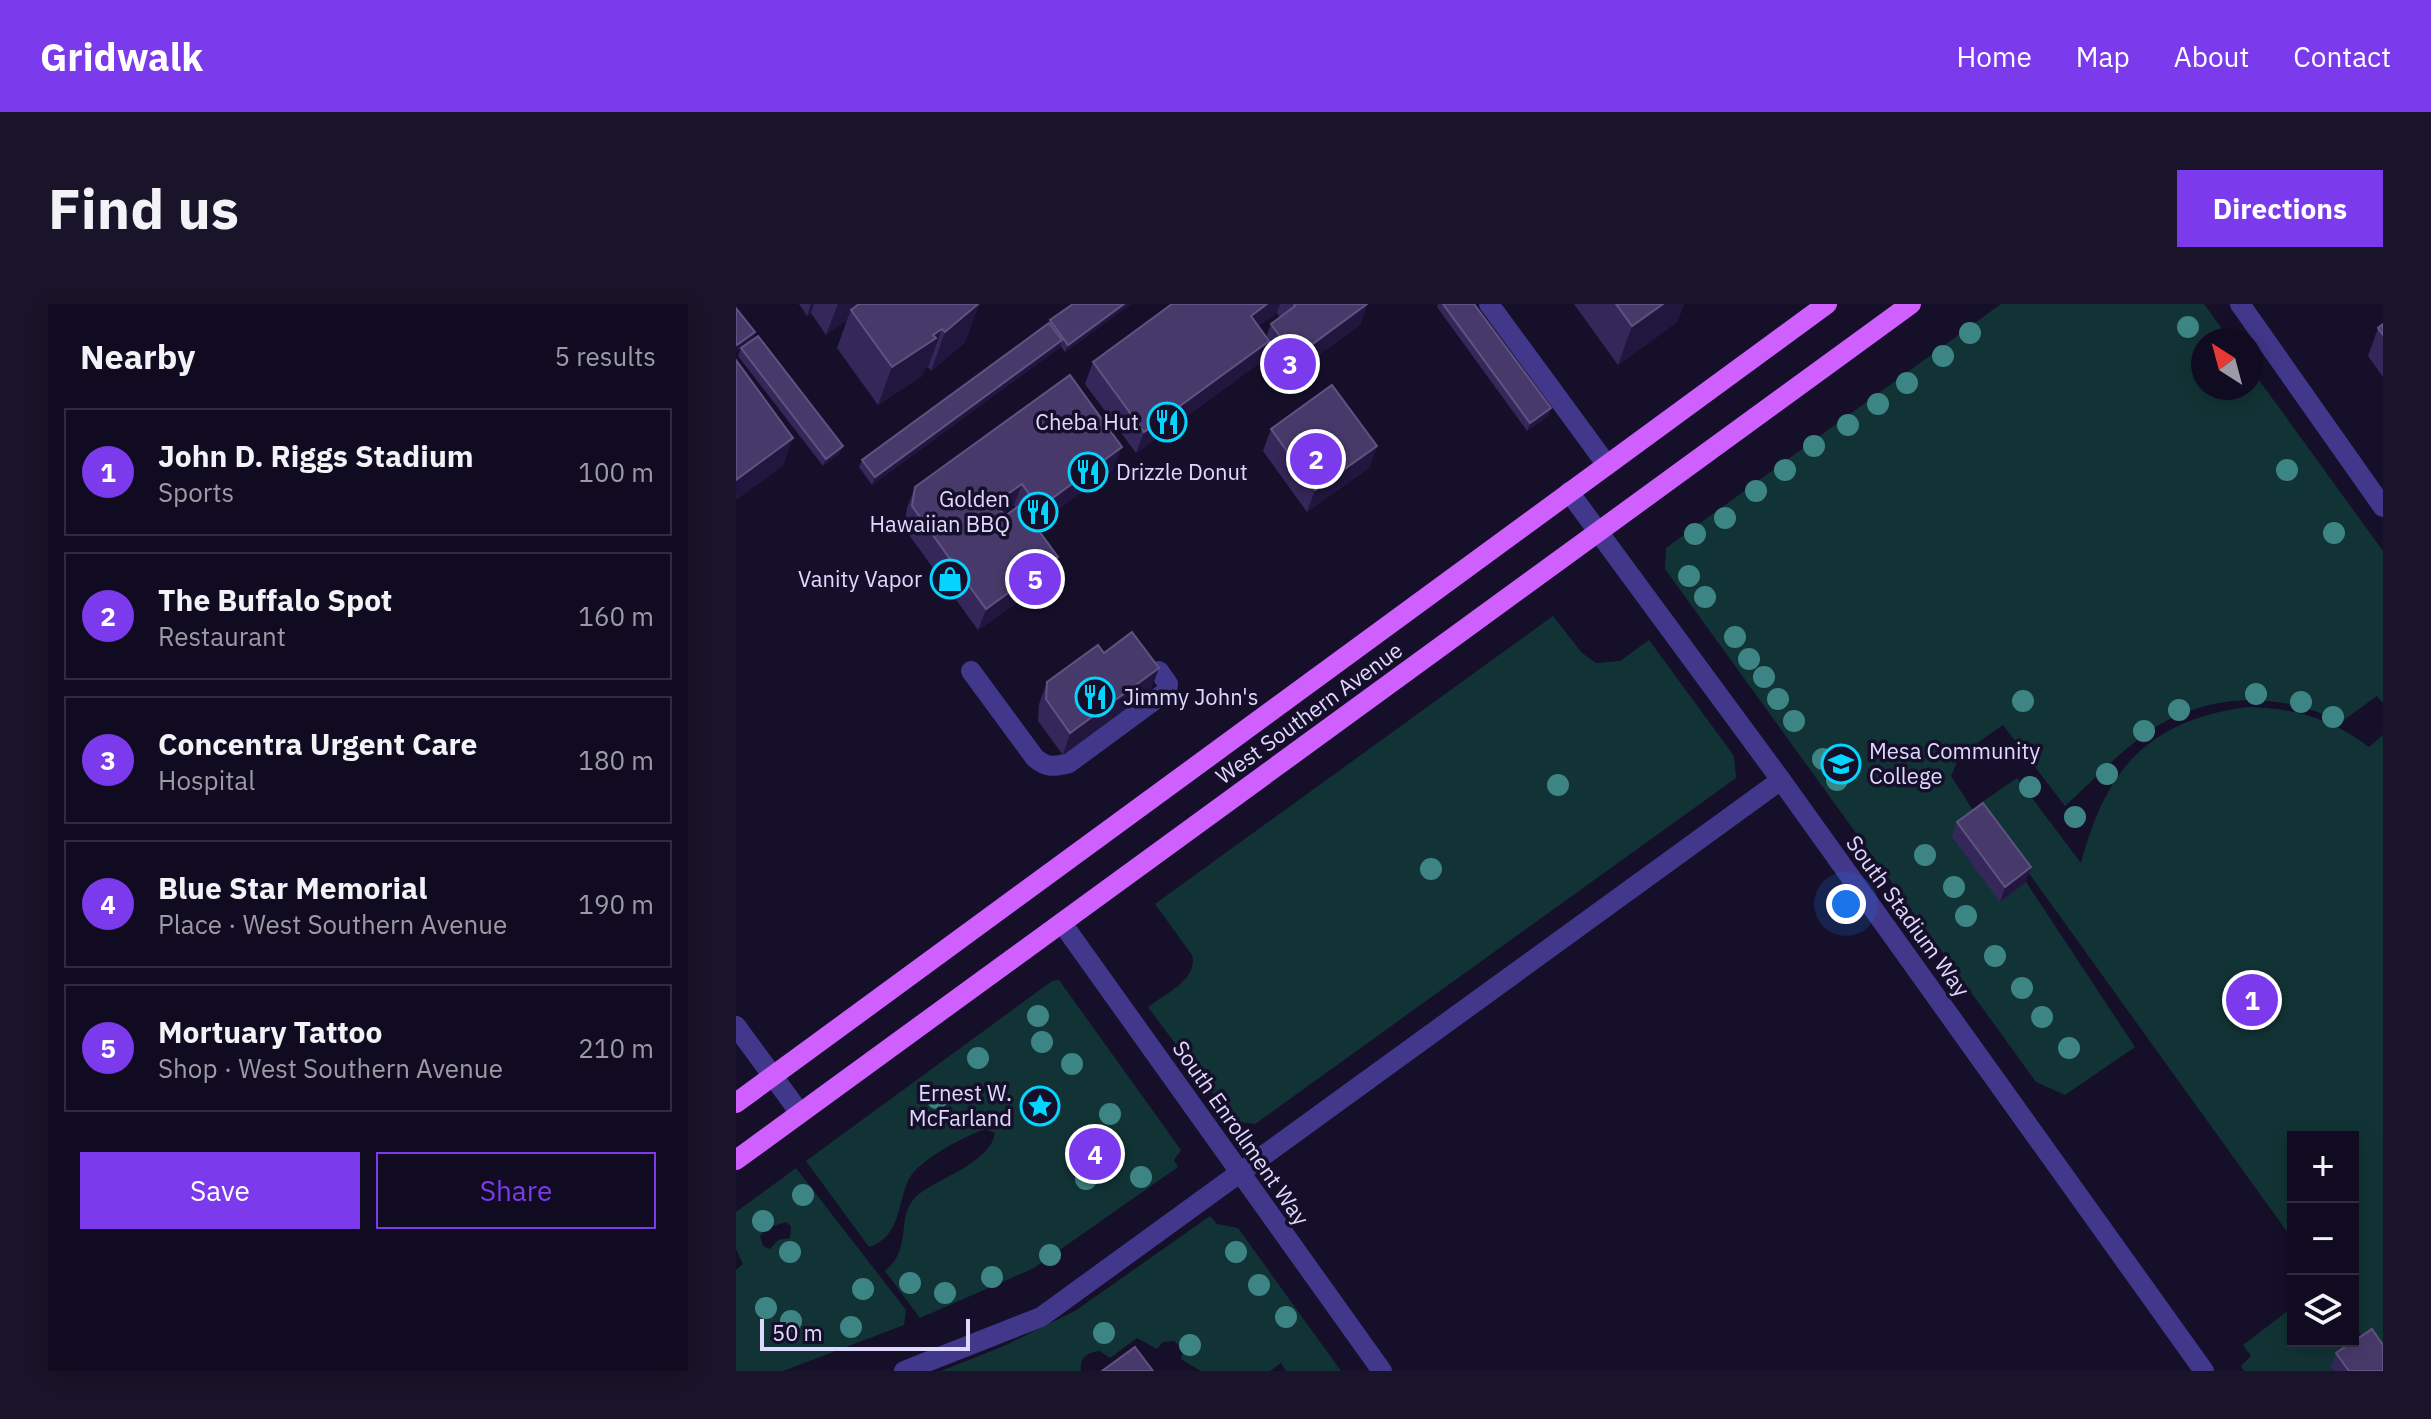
<!DOCTYPE html>
<html lang="en">
<head>
<meta charset="utf-8">
<style>
  body { margin:0; font-family:"IBM Plex Sans",sans-serif; background:#191429; color:#f1f3f6 }
  .controls { position:absolute; right:24px; bottom:24px; display:grid; overflow:hidden; border-radius:0px; box-shadow:0 4px 20px #0003 }
  .controls button { width:72px; height:72px; display:grid; place-items:center; padding:0; border:0; border-bottom:2px solid #302b3e; background:#100b20; color:#f1f3f6; font:40px sans-serif }
  .compass { position:absolute; left:1455px; top:24px; width:72px; height:72px; border-radius:50%; background:#100b20; box-shadow:0 4px 20px #0003; rotate:324deg }
  .scale { position:absolute; left:24px; bottom:20px; width:210px; box-sizing:border-box; padding-left:8px; border:4px solid #e0d9ff; border-top:0; font-size:22px; line-height:28px; white-space:nowrap; color:#e0d9ff; -webkit-text-stroke:6px #160f2a; paint-order:stroke }
  .you { position:absolute; left:1110px; top:600px; width:28px; height:28px; margin:-20px; border:6px solid #fff; border-radius:50%; background:#1a73e8; box-shadow:0 0 0 12px #1a73e833 }
  .badge { display:grid; place-items:center; width:52px; height:52px; border-radius:50%; background:#7c3aed; color:#fff; font-size:26px; font-weight:700 }
  .pin { position:absolute; translate:-50% -50%; border:4px solid #fff; box-shadow:0 2px 8px #0006 }
  .list { margin:0; padding:0; list-style:none }
  h2 { display:flex; justify-content:space-between; align-items:center; height:104px; margin:0; padding:0 32px; font-size:34px }
  h2 small { font-size:26px; font-weight:400; color:#9c9ba5 }
  .list li { display:grid; grid-template-columns:52px 1fr auto; gap:24px; align-items:center; box-sizing:border-box; height:128px; margin:0 16px 16px; padding:0 16px; border:2px solid #302b3e; border-radius:0px }
  .list b { display:block; font-size:30px; white-space:nowrap }
  .list p { margin:0; font-size:26px; white-space:nowrap; color:#9c9ba5 }
  .list em { font-size:26px; font-style:normal; color:#9c9ba5 }
  .actions { display:flex; gap:16px; padding:24px 32px }
  .actions a { flex:1; padding:18px 0; border:2px solid #7c3aed; border-radius:0px; text-align:center; font-size:28px; color:#7c3aed }
  .actions .main { background:#7c3aed; color:#fff }
  .icon { flex:none; width:44px; height:44px; fill:none; stroke:currentColor; stroke-width:2; stroke-linecap:round; stroke-linejoin:round }
  .map { position:relative; flex:none; width:1647px; height:1067px; overflow:hidden; border-radius:0px }
  header { display:flex; align-items:center; gap:48px; box-sizing:border-box; height:112px; padding:0 40px; background:#7c3aed; color:#fff }
  header strong { font-size:38px }
  nav { display:flex; gap:44px; margin-inline-start:auto; font-size:28px }
  .intro { display:flex; align-items:center; justify-content:space-between; box-sizing:border-box; height:192px; padding:0 48px }
  h1 { margin:0; font-size:56px }
  .button { padding:20px 36px; border-radius:0px; background:#7c3aed; color:#fff; font-size:28px; font-weight:700 }
  main { display:flex; gap:48px; padding:0 48px }
  aside { flex:1; background:#100b20; border-radius:0px; box-shadow:0 4px 20px #0003 }
  .map>svg:first-child { display:block }
  .green { fill:#123335; fill-rule:evenodd }
  .lines { fill:none; stroke-linecap:round; stroke-linejoin:round }
  .minor { stroke:#41388c; stroke-width:20 }
  .major { stroke:#cf60ff; stroke-width:20 }
  .tree { fill:#3d8584 }
  .wall { fill:#352759; fill-rule:evenodd }
  .shaded-wall { fill:#21163e }
  .building { fill:#473a6a; stroke:#5f5382; stroke-width:2 }
  .labels { text-anchor:middle; stroke-width:7; stroke-linejoin:round; paint-order:stroke }
  .poi-label { font-size:22px; fill:#e0d9ff; stroke:#160f2a; text-anchor:end }
  .street-label { font-size:22px; fill:#e0d9ff; stroke:#160f2a }
</style>
</head>
<body>
<header>
<strong>Gridwalk</strong>
<nav><a>Home</a><a>Map</a><a>About</a><a>Contact</a></nav>
</header>
<div class="intro"><h1>Find us</h1><a class="button">Directions</a></div>
<main>
<aside>
<h2>Nearby<small>5 results</small></h2>
<ul class="list">
<li><span class="badge">1</span><div><b>John D. Riggs Stadium</b><p>Sports</p></div><em>100 m</em></li>
<li><span class="badge">2</span><div><b>The Buffalo Spot</b><p>Restaurant</p></div><em>160 m</em></li>
<li><span class="badge">3</span><div><b>Concentra Urgent Care</b><p>Hospital</p></div><em>180 m</em></li>
<li><span class="badge">4</span><div><b>Blue Star Memorial</b><p>Place · West Southern Avenue</p></div><em>190 m</em></li>
<li><span class="badge">5</span><div><b>Mortuary Tattoo</b><p>Shop · West Southern Avenue</p></div><em>210 m</em></li>
</ul>
<div class="actions"><a class="main">Save</a><a>Share</a></div>
</aside>
<div class="map">
<svg width="1647" height="1067" viewBox="0 0 1647 1067">
  <rect width="100%" height="100%" fill="#160f2a"/>
  <g class="green">
    <path d="M1265 0H1468L1494 36H1467V84H1515V65L1647 247V399L1641 392 1605 418C1543 387 1471 388 1412 428 1382 449 1356 478 1329 502L1267 421 1224 451 1215 472 1242 514 1264 597 1290 578 1399 743 1329 791 1300 778 929 265 930 244Z"/>
    <path d="M817 312 846 349 860 359 884 357 913 336 998 452 1000 474 519 820 497 817 412 703C429 690 463 675 456 651L419 600Z"/>
    <path d="M1512 403C1558 404 1596 415 1633 443L1647 431V1061L1617 1020V833H1557V936L1243 500 1281 474 1345 559C1370 465 1412 416 1512 403Z"/>
    <path d="M323 676 445 846 438 856 442 863 298 964 184 1014 149 967C179 943 157 911 183 890 203 874 255 858 259 829L249 825C229 832 180 857 172 877 161 902 164 933 133 943L70 857 316 677Z"/>
    <path d="M60 864 170 1006 168 1021 47 1067H0V966L7 960 0 945V908ZM50 918 55 922 54 934 42 936 34 945 27 942 24 932 31 924Z"/>
    <path d="M474 912 481 920 502 924 605 1067H550L545 1059 534 1067H465L445 1055 447 1045 438 1037 427 1038 421 1045 401 1034 374 1054 364 1047C351 1048 343 1054 345 1067H205L268 1042 339 1007Z"/>
    <polygon points="1557,1003 1557,1037 1611,1037 1620,1047 1595,1065 1597,1067 1508,1067 1505,1062 1515,1052 1507,1041"/>
  </g>
  <g class="lines">
    <g class="minor">
      <polyline points="753,0 871,161"/>
      <polyline points="1504,0 1647,203"/>
      <polyline points="833,188 1045,476 1468,1067"/>
      <path d="M235 367 299 454C311 464 318 463 333 459L431 387 432 380 423 367"/>
      <polyline points="326,619 646,1067"/>
      <polyline points="0,722 64,809"/>
      <polyline points="168,1067 305,1013 1045,476"/>
    </g>
    <g class="major">
      <polyline points="0,799 1091,0"/>
      <polyline points="0,856 1175,0"/>
    </g>
  </g>
  <g class="tree">
    <circle cx="1452" cy="23" r="11"/>
    <circle cx="1234" cy="29" r="11"/>
    <circle cx="1207" cy="52" r="11"/>
    <circle cx="1171" cy="79" r="11"/>
    <circle cx="1142" cy="100" r="11"/>
    <circle cx="1112" cy="121" r="11"/>
    <circle cx="1078" cy="142" r="11"/>
    <circle cx="1049" cy="166" r="11"/>
    <circle cx="1551" cy="166" r="11"/>
    <circle cx="1020" cy="187" r="11"/>
    <circle cx="989" cy="214" r="11"/>
    <circle cx="1598" cy="229" r="11"/>
    <circle cx="959" cy="230" r="11"/>
    <circle cx="953" cy="272" r="11"/>
    <circle cx="969" cy="293" r="11"/>
    <circle cx="999" cy="333" r="11"/>
    <circle cx="1013" cy="355" r="11"/>
    <circle cx="1028" cy="373" r="11"/>
    <circle cx="1520" cy="390" r="11"/>
    <circle cx="1042" cy="395" r="11"/>
    <circle cx="1287" cy="397" r="11"/>
    <circle cx="1565" cy="398" r="11"/>
    <circle cx="1443" cy="406" r="11"/>
    <circle cx="1597" cy="413" r="11"/>
    <circle cx="1058" cy="417" r="11"/>
    <circle cx="1408" cy="427" r="11"/>
    <circle cx="1087" cy="455" r="11"/>
    <circle cx="1371" cy="470" r="11"/>
    <circle cx="1101" cy="476" r="11"/>
    <circle cx="822" cy="481" r="11"/>
    <circle cx="1294" cy="483" r="11"/>
    <circle cx="1339" cy="513" r="11"/>
    <circle cx="1189" cy="551" r="11"/>
    <circle cx="695" cy="565" r="11"/>
    <circle cx="1218" cy="583" r="11"/>
    <circle cx="1230" cy="612" r="11"/>
    <circle cx="1259" cy="652" r="11"/>
    <circle cx="1286" cy="684" r="11"/>
    <circle cx="302" cy="712" r="11"/>
    <circle cx="1306" cy="713" r="11"/>
    <circle cx="306" cy="738" r="11"/>
    <circle cx="1333" cy="744" r="11"/>
    <circle cx="242" cy="754" r="11"/>
    <circle cx="336" cy="760" r="11"/>
    <circle cx="201" cy="794" r="11"/>
    <circle cx="374" cy="810" r="11"/>
    <circle cx="405" cy="873" r="11"/>
    <circle cx="350" cy="875" r="11"/>
    <circle cx="67" cy="891" r="11"/>
    <circle cx="27" cy="917" r="11"/>
    <circle cx="54" cy="948" r="11"/>
    <circle cx="500" cy="948" r="11"/>
    <circle cx="314" cy="951" r="11"/>
    <circle cx="256" cy="973" r="11"/>
    <circle cx="174" cy="979" r="11"/>
    <circle cx="523" cy="981" r="11"/>
    <circle cx="127" cy="985" r="11"/>
    <circle cx="209" cy="989" r="11"/>
    <circle cx="30" cy="1004" r="11"/>
    <circle cx="550" cy="1013" r="11"/>
    <circle cx="55" cy="1017" r="11"/>
    <circle cx="115" cy="1023" r="11"/>
    <circle cx="368" cy="1029" r="11"/>
    <circle cx="454" cy="1041" r="11"/>
  </g>
  <g class="wall">
    <polygon points="63,0 243,0 229,38 195,67 192,63 188,66 186,72 142,101 101,44 111,16 90,31 75,9 71,12"/>
    <polygon points="395,0 329,48 324,41 323,44 136,181 123,163 126,156 313,19 314,16"/>
    <path d="M436 0H631L624 21 551 74 529 45 525 58 400 149 349 80 357 58ZM541 9 544 13 535 20 530 33 522 22Z"/>
    <polygon points="702,0 738,0 815,104 812,112 791,127 701,3"/>
    <polygon points="838,0 948,0 941,18 882,61"/>
    <polygon points="1647,20 1647,73 1632,52 1642,24"/>
    <polygon points="5,44 104,149 87,162 2,52"/>
    <polygon points="535,125 641,142 633,164 571,208 527,147"/>
    <path d="M378 165 299 222 314 275 242 326 168 224 171 204 179 183ZM278 201 280 204 269 212 267 210Z"/>
    <polygon points="311,378 415,386 327,451 302,417 303,400"/>
    <polygon points="1221,518 1290,578 1264,598 1216,533"/>
    <polygon points="1600,1049 1647,1067 1597,1067 1595,1064"/>
  </g>
  <g class="shaded-wall">
    <polygon points="75,0 78,0 75,9 71,12"/>
    <polygon points="102,0 130,0 115,6 111,16 90,31"/>
    <polygon points="243,0 229,38 195,67 209,28"/>
    <polygon points="388,0 395,0 329,48 332,41"/>
    <polygon points="531,0 544,0 541,9 507,33 515,12"/>
    <polygon points="631,0 624,21 551,74 559,53"/>
    <polygon points="927,0 948,0 941,18 882,61 896,22"/>
    <polygon points="206,25 192,63 188,66 186,72 142,101 156,63"/>
    <polygon points="19,28 16,36 0,48 1,41"/>
    <polygon points="326,36 323,44 136,181 139,173"/>
    <polygon points="533,37 525,58 400,149 408,128"/>
    <polygon points="815,104 812,112 791,127 794,119"/>
    <polygon points="57,134 47,162 0,196 0,176"/>
    <polygon points="107,142 104,149 87,162 90,155"/>
    <polygon points="641,142 633,164 571,208 579,186"/>
    <polygon points="386,143 378,165 295,225 303,204"/>
    <polygon points="286,180 278,201 251,221 259,199"/>
    <polygon points="322,253 314,275 242,326 250,305"/>
    <polygon points="423,364 415,386 327,451 334,429"/>
    <polygon points="1295,563 1290,578 1264,598 1269,583"/>
  </g>
  <g class="building">
    <polygon points="123,0 242,0 209,28 206,25 197,31 200,34 156,63 115,6"/>
    <polygon points="337,0 388,0 332,41 314,16"/>
    <polygon points="436,0 531,0 515,12 533,37 408,128 357,58"/>
    <polygon points="558,0 631,0 559,53 535,20 559,2"/>
    <polygon points="707,0 738,0 815,104 794,119"/>
    <polygon points="880,0 927,0 896,22"/>
    <polygon points="0,4 19,28 1,41 0,40"/>
    <polygon points="313,19 326,36 139,173 126,156"/>
    <polygon points="1647,20 1647,31 1642,24"/>
    <polygon points="22,32 107,142 90,155 5,44"/>
    <polygon points="0,56 57,134 0,176"/>
    <polygon points="334,71 386,143 303,204 286,180 259,199 269,212 284,201 322,253 250,305 176,202 179,183"/>
    <polygon points="596,81 641,142 579,186 535,125"/>
    <polygon points="396,328 423,364 334,429 310,395 311,378 362,341 368,349"/>
    <polygon points="1247,499 1295,563 1269,583 1221,518"/>
    <polygon points="1636,1025 1647,1041 1647,1067 1613,1067 1600,1049"/>
    <polygon points="399,1043 417,1067 366,1067"/>
  </g>
  <defs>
    <symbol id="restaurant-ring" viewBox="-11 -11 22 22"><circle r="9.5" fill="#160f2a" stroke="#05d4ff" stroke-width="1.5"/><path d="M-5-6h1v4h1v-4h1v4h1v-4h1v5L-1.5 .5V6h-2V.5L-5-1ZM5-6V6H3V1.5H1.5Q1.5-4 5-6Z" fill="#05d4ff"/></symbol>
    <symbol id="shop-ring" viewBox="-11 -11 22 22"><circle r="9.5" fill="#160f2a" stroke="#05d4ff" stroke-width="1.5"/><path d="M-5-2.5h2.3a2.7 3.5 0 0 1 5.4 0H5L5.5 6h-11ZM-1.5-2.5h3a1.5 2.3 0 0 0-3 0Z" fill="#05d4ff"/></symbol>
    <symbol id="university-ring" viewBox="-11 -11 22 22"><circle r="9.5" fill="#160f2a" stroke="#05d4ff" stroke-width="1.5"/><path d="M0-5L7-2L0 1L-7-2ZM-4 1L0 2.5L4 1V4Q0 6-4 4Z" fill="#05d4ff"/></symbol>
    <symbol id="sight-ring" viewBox="-11 -11 22 22"><circle r="9.5" fill="#160f2a" stroke="#05d4ff" stroke-width="1.5"/><path d="M0-6L1.8-2.2L6-1.7L2.9 1.2L3.7 5.4L0 3.3L-3.7 5.4L-2.9 1.2L-6-1.7L-1.8-2.2Z" fill="#05d4ff"/></symbol>
  </defs>
  <g fill-rule="evenodd">
    <use href="#restaurant-ring" x="409" y="96" width="44" height="44"/>
    <use href="#restaurant-ring" x="330" y="146" width="44" height="44"/>
    <use href="#restaurant-ring" x="280" y="186" width="44" height="44"/>
    <use href="#shop-ring" x="192" y="253" width="44" height="44"/>
    <use href="#restaurant-ring" x="337" y="371" width="44" height="44"/>
    <use href="#university-ring" x="1083" y="438" width="44" height="44"/>
    <use href="#sight-ring" x="282" y="780" width="44" height="44"/>
  </g>
  <g class="labels">
    <g class="poi-label">
      <text x="403" y="126">Cheba Hut</text>
      <text x="380" y="176" text-anchor="start">Drizzle Donut</text>
      <text x="274" y="203">Golden<tspan x="274" dy="25">Hawaiian BBQ</tspan></text>
      <text x="186" y="283">Vanity Vapor</text>
      <text x="387" y="401" text-anchor="start">Jimmy John's</text>
      <text x="1133" y="455" text-anchor="start">Mesa Community<tspan x="1133" dy="25">College</tspan></text>
      <text x="276" y="797">Ernest W.<tspan x="276" dy="25">McFarland</tspan></text>
    </g>
    <g class="street-label">
      <text transform="translate(573 409) rotate(-36)" y="8">West Southern Avenue</text>
      <text transform="translate(1172 612) rotate(54)" y="8">South Stadium Way</text>
      <text transform="translate(505 829) rotate(55)" y="8">South Enrollment Way</text>
    </g>
  </g>
</svg>
<div class="controls">
<button>+</button>
<button>−</button>
<button><svg class="icon" aria-label="layers" viewBox="0 0 24 24"><path d="M12 4l9 5-9 5-9-5zM3 14l9 5 9-5"/></svg></button>
</div>
<svg class="compass" viewBox="-18 -18 36 36"><path d="M0-13l5 13h-10z" fill="#e53935"/><path d="M0 13l5-13h-10z" fill="#9c9ba5"/></svg>
<div class="scale">50 m</div>
<div class="you"></div>
<div class="pin badge" style="left:1516px;top:696px">1</div>
<div class="pin badge" style="left:580px;top:155px">2</div>
<div class="pin badge" style="left:554px;top:60px">3</div>
<div class="pin badge" style="left:359px;top:850px">4</div>
<div class="pin badge" style="left:299px;top:275px">5</div>
</div>
</main>
</body>
</html>
